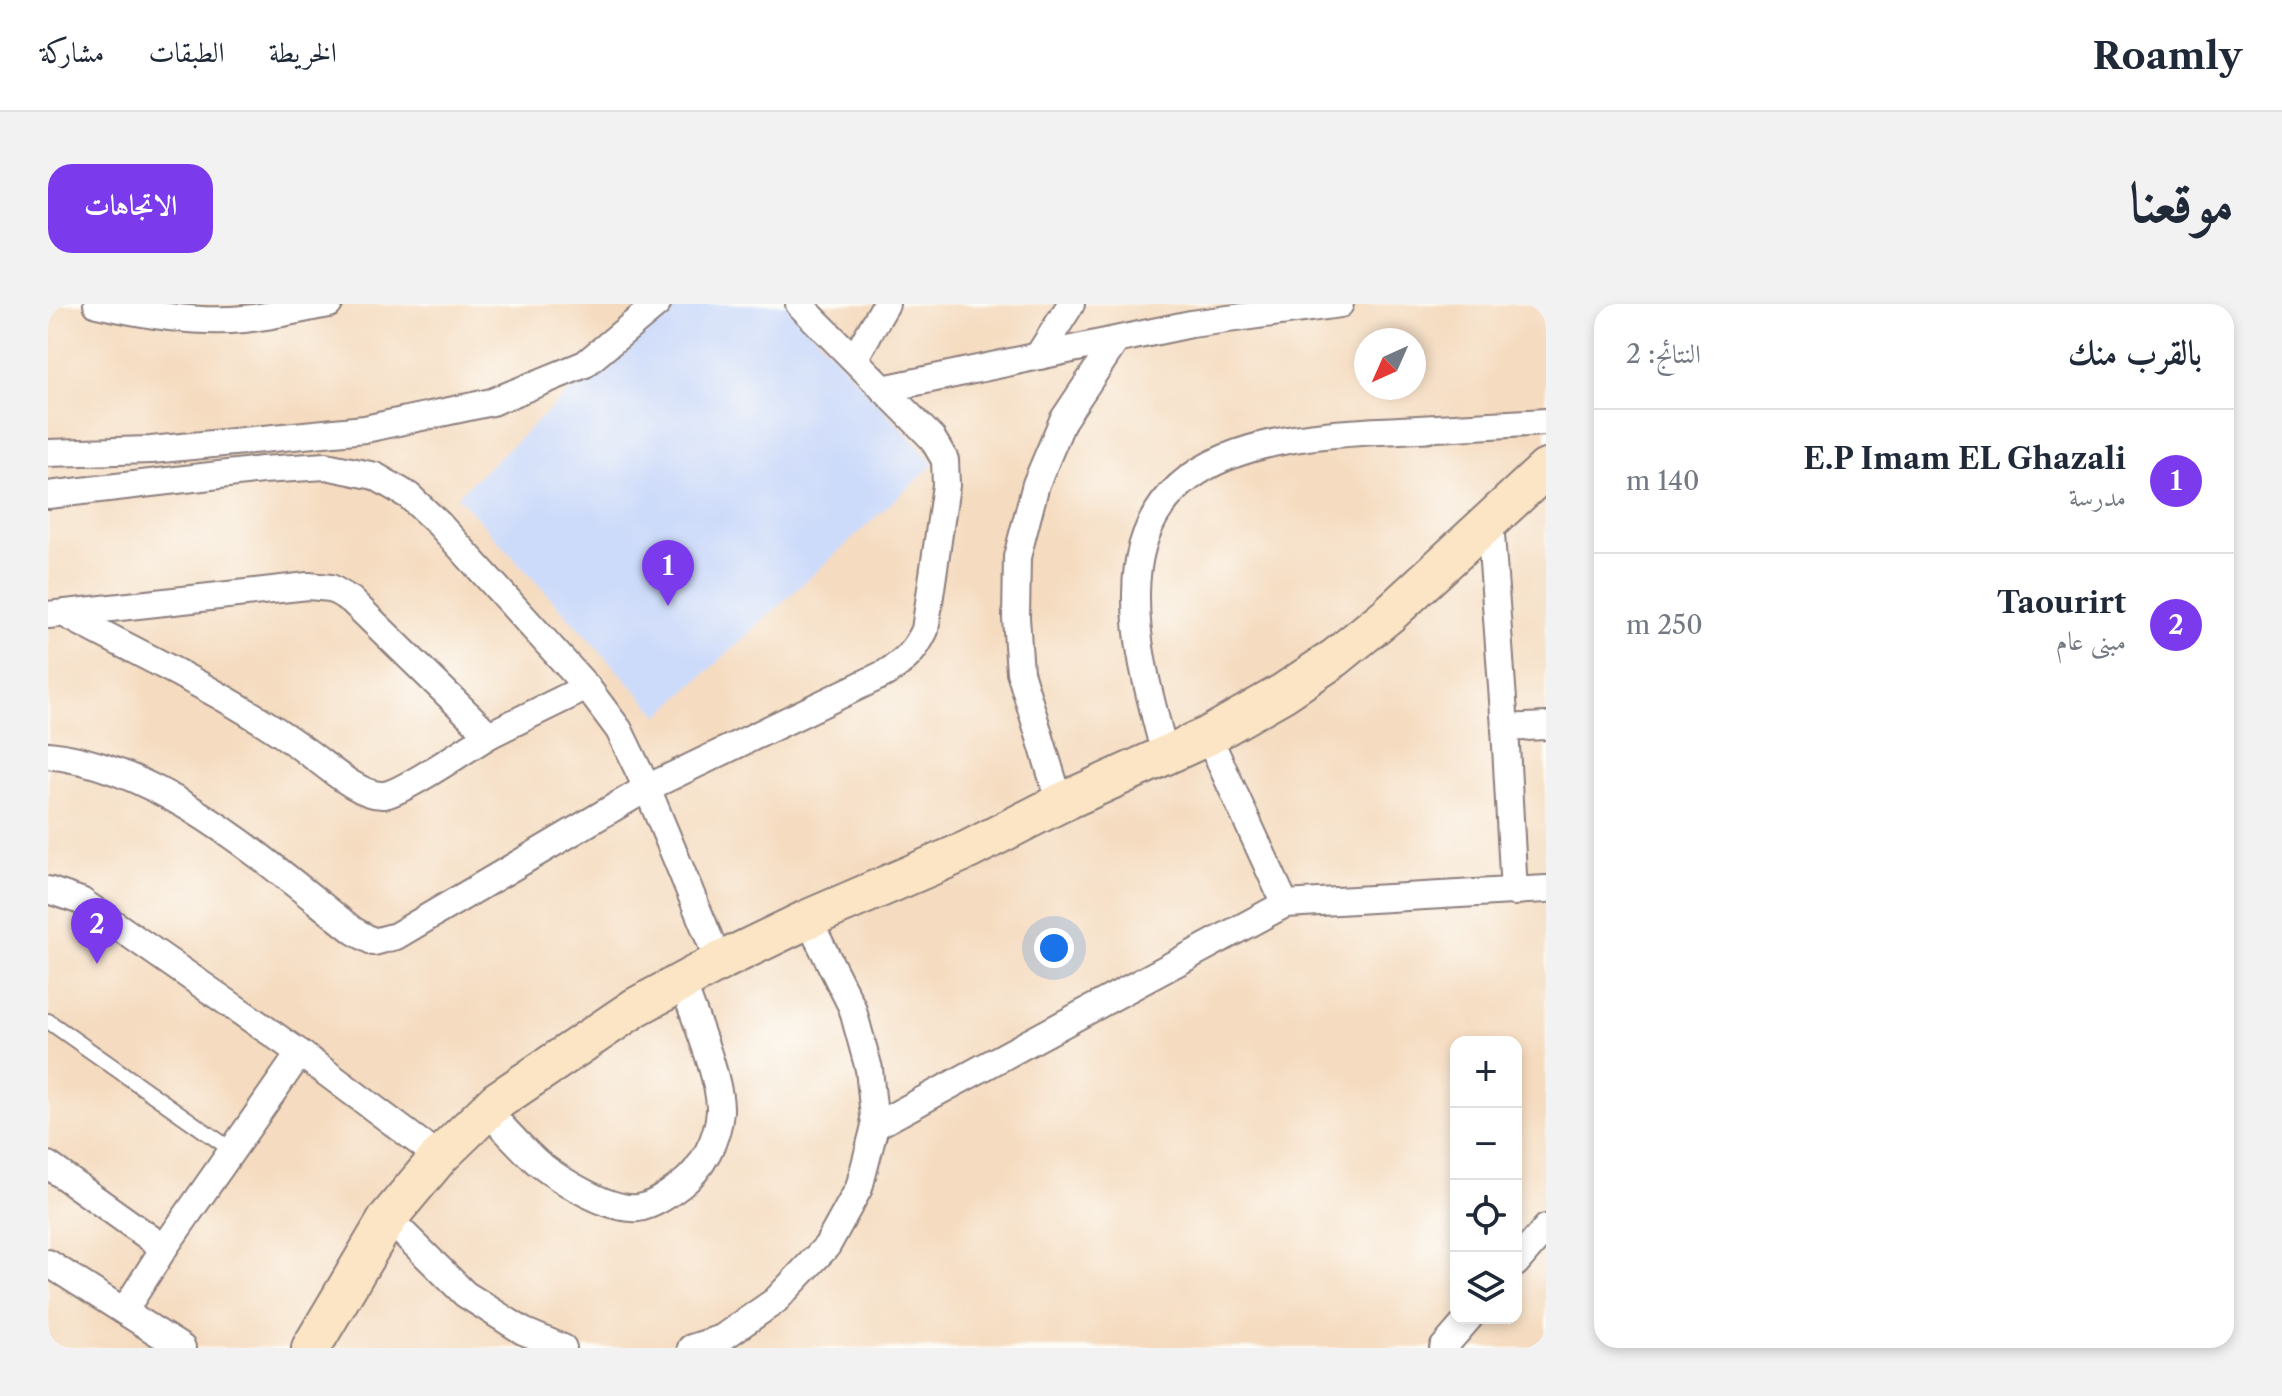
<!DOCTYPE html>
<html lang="ar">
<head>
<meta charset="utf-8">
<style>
  body { margin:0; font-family:"Libre Caslon Text",Amiri,serif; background:#f2f2f3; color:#1f2937; direction:rtl }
  .controls { position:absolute; right:24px; bottom:24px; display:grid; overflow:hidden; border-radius:16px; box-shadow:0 4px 12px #0003 }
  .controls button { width:72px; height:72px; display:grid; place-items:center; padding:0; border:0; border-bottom:2px solid #e0e1e3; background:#fff; color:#1f2937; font:40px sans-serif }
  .compass { position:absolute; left:1306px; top:24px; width:72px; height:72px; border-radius:50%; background:#fff; box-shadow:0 4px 12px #0003; rotate:225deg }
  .you { position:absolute; left:1006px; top:644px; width:28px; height:28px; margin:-20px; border:6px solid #fff; border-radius:50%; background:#1a73e8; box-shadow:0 0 0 12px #1a73e833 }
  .badge { display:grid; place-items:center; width:52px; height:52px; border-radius:50%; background:#7c3aed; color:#fff; font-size:26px; font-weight:700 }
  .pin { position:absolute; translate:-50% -66px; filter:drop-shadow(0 2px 4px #0008) }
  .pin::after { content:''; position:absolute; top:42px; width:28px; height:24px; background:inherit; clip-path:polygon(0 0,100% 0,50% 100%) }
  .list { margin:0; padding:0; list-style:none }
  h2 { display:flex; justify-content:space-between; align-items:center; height:104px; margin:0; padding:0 32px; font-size:34px }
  h2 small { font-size:26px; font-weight:400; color:#747a83 }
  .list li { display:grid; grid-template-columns:52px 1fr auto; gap:24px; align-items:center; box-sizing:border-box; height:144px; padding:0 32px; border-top:2px solid #e0e1e3 }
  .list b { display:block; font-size:30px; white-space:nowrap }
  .list p { margin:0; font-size:26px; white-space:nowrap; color:#747a83 }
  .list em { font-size:26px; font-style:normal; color:#747a83 }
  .icon { flex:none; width:44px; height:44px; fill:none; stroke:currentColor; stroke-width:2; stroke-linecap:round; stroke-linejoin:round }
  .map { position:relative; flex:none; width:1498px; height:1044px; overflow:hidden; direction:ltr; border-radius:24px }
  header { display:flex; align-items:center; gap:48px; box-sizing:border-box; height:112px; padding:0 40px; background:#fff; border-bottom:2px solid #e0e1e3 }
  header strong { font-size:38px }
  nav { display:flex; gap:44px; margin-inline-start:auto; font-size:28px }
  .intro { display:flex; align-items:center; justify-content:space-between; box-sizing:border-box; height:192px; padding:0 48px }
  h1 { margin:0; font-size:56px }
  .button { padding:20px 36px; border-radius:24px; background:#7c3aed; color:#fff; font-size:28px; font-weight:700 }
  main { display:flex; gap:48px; padding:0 48px }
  aside { flex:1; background:#fff; border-radius:24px; box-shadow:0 4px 12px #0003 }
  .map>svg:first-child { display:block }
  .built { fill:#cddbfa }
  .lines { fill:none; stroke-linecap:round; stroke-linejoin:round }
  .lane-casing { stroke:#8c7e7d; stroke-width:18 }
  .street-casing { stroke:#8c7e7d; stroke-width:30 }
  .secondary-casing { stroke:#8c7e7d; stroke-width:42 }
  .lane { stroke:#fff; stroke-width:14 }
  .street { stroke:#fff; stroke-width:26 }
  .secondary { stroke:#fce5c4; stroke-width:38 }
</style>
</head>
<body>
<header>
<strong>Roamly</strong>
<nav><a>الخريطة</a><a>الطبقات</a><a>مشاركة</a></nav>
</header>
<div class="intro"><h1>موقعنا</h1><a class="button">الاتجاهات</a></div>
<main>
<aside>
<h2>بالقرب منك<small>النتائج: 2</small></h2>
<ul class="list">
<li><span class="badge">1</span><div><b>E.P Imam EL Ghazali</b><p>مدرسة</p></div><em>140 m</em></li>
<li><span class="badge">2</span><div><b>Taourirt</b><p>مبنى عام</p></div><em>250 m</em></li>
</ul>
</aside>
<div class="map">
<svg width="1498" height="1044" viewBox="0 0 1498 1044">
  <rect width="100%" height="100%" fill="#fdfcf7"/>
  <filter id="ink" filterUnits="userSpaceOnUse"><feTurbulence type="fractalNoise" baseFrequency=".0125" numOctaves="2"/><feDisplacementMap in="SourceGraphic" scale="16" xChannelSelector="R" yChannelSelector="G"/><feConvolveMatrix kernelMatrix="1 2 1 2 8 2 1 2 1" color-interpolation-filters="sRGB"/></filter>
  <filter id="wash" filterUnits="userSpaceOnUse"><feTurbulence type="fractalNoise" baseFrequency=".006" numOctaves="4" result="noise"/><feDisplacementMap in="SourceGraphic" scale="32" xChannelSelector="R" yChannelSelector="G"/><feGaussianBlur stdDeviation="1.8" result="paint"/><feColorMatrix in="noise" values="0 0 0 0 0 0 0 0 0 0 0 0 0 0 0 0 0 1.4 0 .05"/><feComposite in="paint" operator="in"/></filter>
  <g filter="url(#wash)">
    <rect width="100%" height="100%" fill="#f5dbbf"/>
    <polygon class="built" points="616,0 739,0 886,160 611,412 409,192"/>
  </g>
  <g filter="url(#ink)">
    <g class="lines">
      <defs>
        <polyline id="lane" points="0,717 185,847"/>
        <g id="street">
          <path d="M49 0C96 10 148 20 196 15 225 12 253 5 281 0"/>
          <polyline points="990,52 1023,0"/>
          <polyline points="806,55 838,0"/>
          <polyline points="835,85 1143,20 1292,0"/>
          <polyline points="0,149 103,146 317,125 444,98 537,60 609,0"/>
          <polyline points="0,191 214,166 278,162 327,172 361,192 391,220 539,383 571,426 599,484 671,658"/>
          <polyline points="1442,217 1457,424 1466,588"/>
          <path d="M0 311 260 282 283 284 303 296 441 431C422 443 354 489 336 491 312 493 278 461 258 447 183 392 97 353 15 309"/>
          <polyline points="1457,424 1498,422"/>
          <polyline points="441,431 539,383"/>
          <polyline points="1160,432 1237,600"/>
          <path d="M0 451C115 463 219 559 306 627L326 638 348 632 599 484 838 369C858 356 867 347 877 326L898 181 897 156 884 134 751 0"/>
          <path d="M1117 451C1104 399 1087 345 1088 290 1089 140 1237 131 1352 126 1401 123 1449 121 1498 118"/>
          <polyline points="1012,499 972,368 968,314 969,253 988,180 1015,116 1067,38"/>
          <polyline points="0,586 33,597 65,619 252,749 391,853"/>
          <path d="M438 806C455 823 472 843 490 859 512 876 561 907 590 904 605 902 621 890 633 881 654 865 670 835 672 807 673 775 645 710 634 677"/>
          <polyline points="827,822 1237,600 1498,585"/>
          <polyline points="0,861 116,944 252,749"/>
          <polyline points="340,914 417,990 475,1027 515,1044"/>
          <polyline points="0,959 134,1044"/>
          <polyline points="1468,959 1498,924"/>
          <polyline points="76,1007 116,944"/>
          <polyline points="643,1044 674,1034 727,997 779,942 811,884 827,822 821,765 804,703 760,615"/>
          <polyline points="1395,1044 1421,1014"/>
        </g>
        <polyline id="secondary" points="263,1044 340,914 391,853 449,797 588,703 671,658 760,615 920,546 1012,499 1160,432 1235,389 1287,354 1340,311 1498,165"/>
      </defs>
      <use href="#lane" class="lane-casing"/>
      <use href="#street" class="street-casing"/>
      <use href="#secondary" class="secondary-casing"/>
      <use href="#lane" class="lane"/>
      <use href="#street" class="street"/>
      <use href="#secondary" class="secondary"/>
    </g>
  </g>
</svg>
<div class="controls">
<button>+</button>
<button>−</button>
<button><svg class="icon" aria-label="locate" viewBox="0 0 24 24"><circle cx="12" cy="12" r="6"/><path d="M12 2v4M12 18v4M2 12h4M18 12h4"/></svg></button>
<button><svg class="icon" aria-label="layers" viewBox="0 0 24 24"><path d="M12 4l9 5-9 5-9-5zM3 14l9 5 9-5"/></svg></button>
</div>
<svg class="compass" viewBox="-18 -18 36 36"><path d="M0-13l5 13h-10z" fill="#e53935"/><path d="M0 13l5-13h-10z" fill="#747a83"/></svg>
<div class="you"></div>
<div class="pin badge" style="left:620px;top:302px">1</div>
<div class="pin badge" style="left:49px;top:660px">2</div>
</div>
</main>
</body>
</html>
